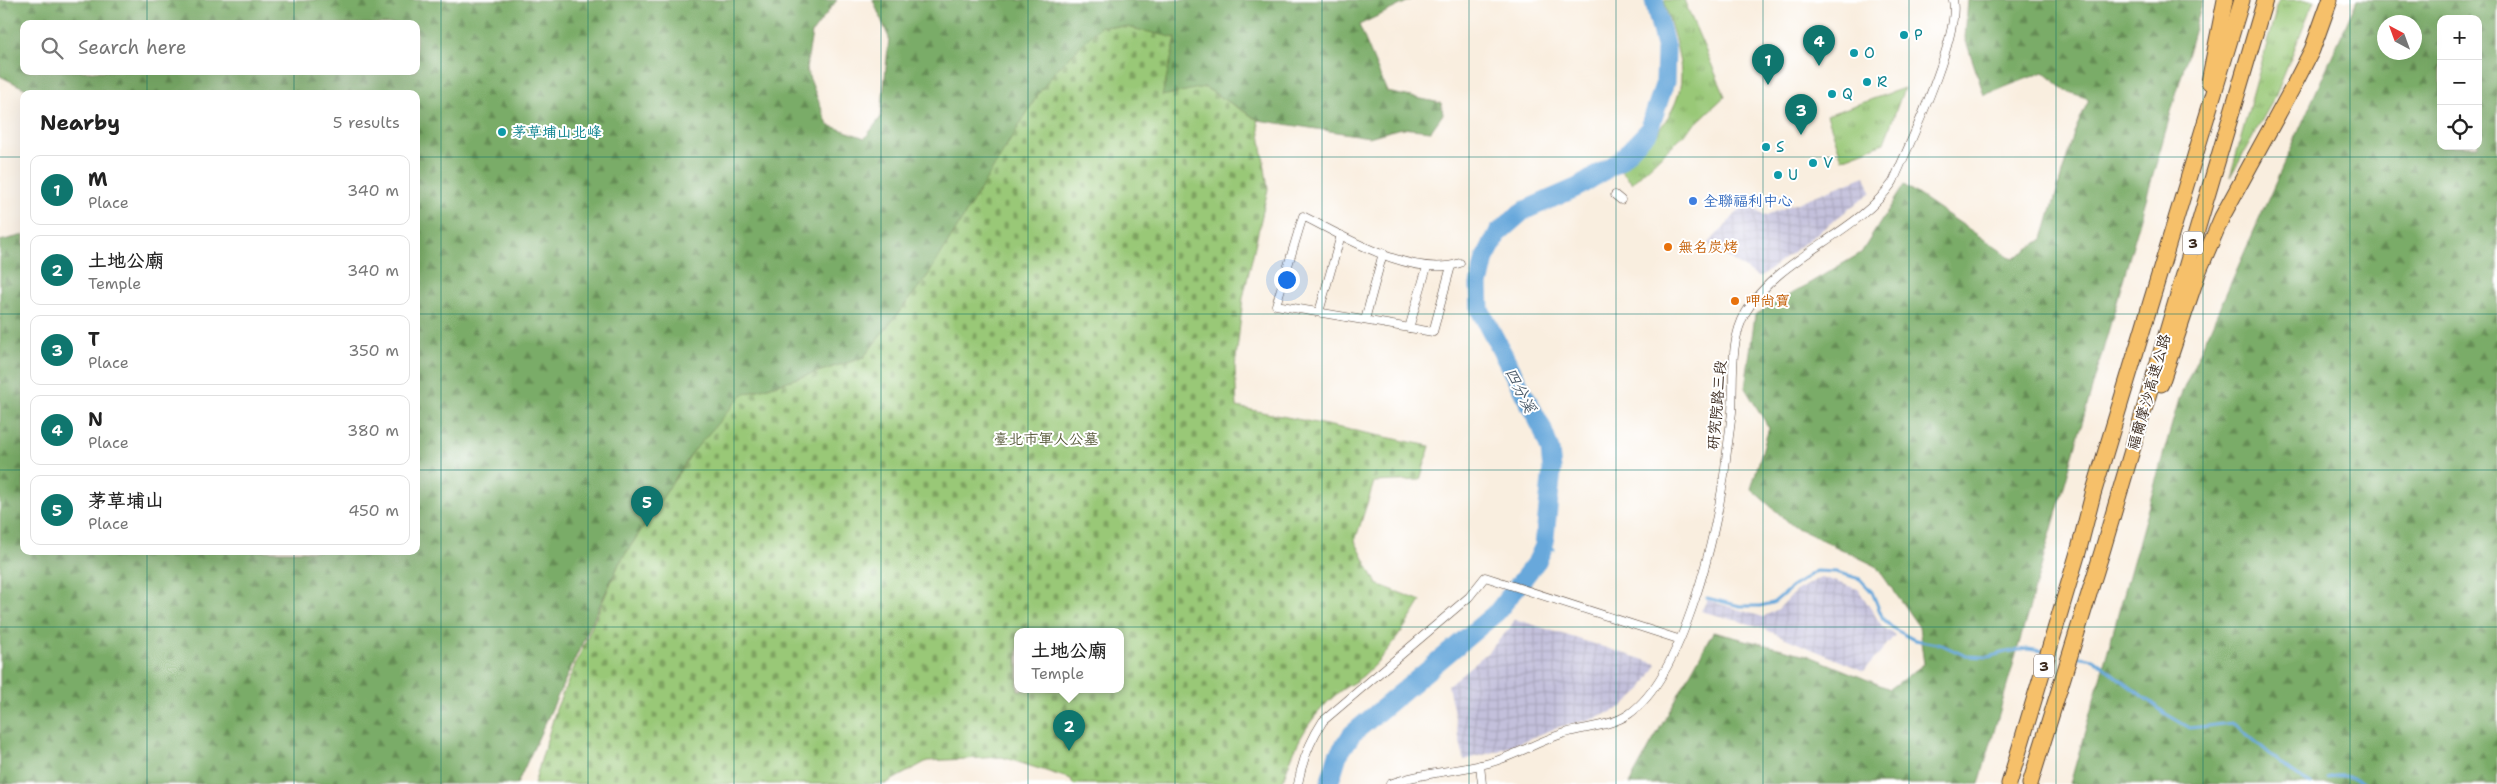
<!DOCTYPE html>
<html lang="en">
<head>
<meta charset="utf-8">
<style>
  body { margin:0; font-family:"Shantell Sans","LXGW WenKai TC",sans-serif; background:#f6f6f6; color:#222 }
  .controls { position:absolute; right:15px; top:15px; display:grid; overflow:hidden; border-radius:10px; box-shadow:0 5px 20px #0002 }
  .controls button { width:45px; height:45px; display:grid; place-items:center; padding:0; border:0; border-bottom:1px solid #e0e0e0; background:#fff; color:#222; font:25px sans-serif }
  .compass { position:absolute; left:2377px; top:15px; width:45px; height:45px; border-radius:50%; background:#fff; box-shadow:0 5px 20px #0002; rotate:319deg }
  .you { position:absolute; left:1286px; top:279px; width:18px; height:18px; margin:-12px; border:4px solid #fff; border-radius:50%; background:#1a73e8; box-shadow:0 0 0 8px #1a73e833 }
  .badge { display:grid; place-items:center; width:32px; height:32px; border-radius:50%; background:#0f766e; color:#fff; font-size:16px; font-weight:700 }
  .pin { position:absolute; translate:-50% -41px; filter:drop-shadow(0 1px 2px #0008) }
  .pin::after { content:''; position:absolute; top:26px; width:18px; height:15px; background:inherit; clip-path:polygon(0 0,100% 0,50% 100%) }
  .popup { position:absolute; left:1014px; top:628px; width:110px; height:65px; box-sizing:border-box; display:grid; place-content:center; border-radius:10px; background:#fff; filter:drop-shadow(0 1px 4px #0005); font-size:16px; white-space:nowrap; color:#767676 }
  .popup b { font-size:19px; color:#222 }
  .popup::after { content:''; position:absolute; left:50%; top:100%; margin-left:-10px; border:10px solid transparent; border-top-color:#fff }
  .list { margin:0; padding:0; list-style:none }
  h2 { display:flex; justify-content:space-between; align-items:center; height:65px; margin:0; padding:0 20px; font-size:21px }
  h2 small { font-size:16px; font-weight:400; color:#767676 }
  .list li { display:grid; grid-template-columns:32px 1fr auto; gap:15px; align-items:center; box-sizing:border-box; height:70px; margin:0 10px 10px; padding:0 10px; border:1px solid #e0e0e0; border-radius:10px }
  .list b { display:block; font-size:19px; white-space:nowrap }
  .list p { margin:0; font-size:16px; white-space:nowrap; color:#767676 }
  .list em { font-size:16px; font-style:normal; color:#767676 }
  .icon { flex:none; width:28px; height:28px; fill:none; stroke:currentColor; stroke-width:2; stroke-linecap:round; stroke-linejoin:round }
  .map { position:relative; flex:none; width:2497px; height:784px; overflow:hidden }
  .search { position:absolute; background:#fff; box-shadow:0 5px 20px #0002; left:20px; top:20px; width:400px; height:55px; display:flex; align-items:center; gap:12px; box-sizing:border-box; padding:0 18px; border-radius:10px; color:#767676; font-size:19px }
  .panel { position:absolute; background:#fff; box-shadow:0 5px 20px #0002; left:20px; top:90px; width:400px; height:465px; border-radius:10px }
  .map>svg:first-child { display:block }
  .industrial { fill:url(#industrial-grid) }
  .grass { fill:url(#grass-tufts); stroke:#6a794a }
  .forest { fill:url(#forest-firs); stroke:#5a6b43; fill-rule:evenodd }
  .cemetery { fill:url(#cemetery-stones); stroke:#6a794a; fill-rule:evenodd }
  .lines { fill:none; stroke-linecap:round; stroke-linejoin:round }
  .stream { stroke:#68a8db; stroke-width:3 }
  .river { stroke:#68a8db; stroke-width:19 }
  .street-casing { stroke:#58473b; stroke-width:9 }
  .highway-casing { stroke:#58473b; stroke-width:17 }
  .street { stroke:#fff; stroke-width:8 }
  .highway { stroke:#f6c06b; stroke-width:15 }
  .grid { fill:none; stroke:#0f766e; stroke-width:1; stroke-opacity:0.55 }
  .culture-dot { fill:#0f9aa8; stroke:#fff; stroke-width:2 }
  .shop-dot { fill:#3f7fe0; stroke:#fff; stroke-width:2 }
  .food-dot { fill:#e8710a; stroke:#fff; stroke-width:2 }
  .labels { text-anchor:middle; stroke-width:4; stroke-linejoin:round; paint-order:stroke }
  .shield { fill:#fff; stroke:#766a62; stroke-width:1 }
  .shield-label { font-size:14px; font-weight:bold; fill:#3b2a1e }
  .culture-label { font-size:15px; fill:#0d838f; stroke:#fff; text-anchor:start }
  .shop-label { font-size:15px; fill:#366cbe; stroke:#fff; text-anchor:start }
  .food-label { font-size:15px; fill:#c56008; stroke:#fff; text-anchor:start }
  .street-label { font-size:15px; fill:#3b2a1e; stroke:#fff }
  .park-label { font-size:15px; fill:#575939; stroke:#fff }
  .water-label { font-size:16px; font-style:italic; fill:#4d5c6a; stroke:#fff }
</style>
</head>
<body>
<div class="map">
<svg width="2497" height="784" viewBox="0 0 2497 784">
  <defs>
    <pattern id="industrial-grid" width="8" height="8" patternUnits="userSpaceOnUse" patternTransform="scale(1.25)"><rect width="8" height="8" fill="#c3c0db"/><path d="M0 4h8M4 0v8" fill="none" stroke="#a8a5bc"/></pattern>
    <pattern id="grass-tufts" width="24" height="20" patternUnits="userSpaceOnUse" patternTransform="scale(1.25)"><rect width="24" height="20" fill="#99c877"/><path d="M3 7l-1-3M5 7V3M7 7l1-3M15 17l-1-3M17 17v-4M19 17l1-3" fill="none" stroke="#7ea361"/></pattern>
    <pattern id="forest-firs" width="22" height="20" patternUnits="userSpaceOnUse" patternTransform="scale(1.25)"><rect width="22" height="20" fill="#7aac68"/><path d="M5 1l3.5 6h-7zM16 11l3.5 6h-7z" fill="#658c55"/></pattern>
    <pattern id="cemetery-stones" width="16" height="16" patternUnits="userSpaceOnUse" patternTransform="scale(1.25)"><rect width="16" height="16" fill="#99c877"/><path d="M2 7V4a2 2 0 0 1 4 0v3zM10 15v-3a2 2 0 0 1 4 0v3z" fill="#7ea361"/></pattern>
  </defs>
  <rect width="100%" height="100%" fill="#fff"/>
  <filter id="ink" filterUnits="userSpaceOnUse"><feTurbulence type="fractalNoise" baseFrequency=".02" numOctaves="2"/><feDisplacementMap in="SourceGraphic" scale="10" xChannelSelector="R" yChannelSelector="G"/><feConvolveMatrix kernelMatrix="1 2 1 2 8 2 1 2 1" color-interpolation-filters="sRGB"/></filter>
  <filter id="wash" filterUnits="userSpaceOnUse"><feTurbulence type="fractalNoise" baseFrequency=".0096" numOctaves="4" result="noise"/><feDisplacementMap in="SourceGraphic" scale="20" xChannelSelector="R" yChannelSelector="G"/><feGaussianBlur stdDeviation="1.12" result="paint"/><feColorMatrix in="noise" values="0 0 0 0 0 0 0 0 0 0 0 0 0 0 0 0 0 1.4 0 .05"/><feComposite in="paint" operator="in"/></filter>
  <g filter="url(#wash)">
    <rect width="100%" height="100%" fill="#f9eedf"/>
    <g class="industrial">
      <polygon points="1865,176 1871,192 1759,278 1708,244 1746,203 1764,216"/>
      <polygon points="1821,577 1858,589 1882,626 1895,635 1864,671 1757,626 1701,611 1707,600 1763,617 1778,609 1796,591"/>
      <polygon points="1515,619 1657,664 1642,689 1622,707 1597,718 1559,727 1498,751 1464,760 1448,685 1487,653 1509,629"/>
    </g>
    <g class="grass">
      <path d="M1664 0H1684L1725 96 1632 183 1621 171C1645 145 1682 114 1681 75 1681 54 1669 21 1664 0Z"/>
      <polygon points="2279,0 2314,0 2276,95 2230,177"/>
      <polygon points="1904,88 1884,143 1842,159 1827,115"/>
    </g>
    <g class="forest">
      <path d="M0 0H837L812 33 806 69 828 125 865 138 881 117 889 38 873 0H1411L1359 25 1387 92 1441 103 1443 114 1431 131 1401 128 1369 137 1258 120 1204 87 929 274 863 358 743 395 692 453 619 564 517 784H0V241L24 235V551H416V94H36L0 76ZM24 24H416V71H24Z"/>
      <polygon points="1968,0 2203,0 1979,784 1629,784 1713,632 1807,655 1890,689 1924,664 1919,627 1876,566 1793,526 1751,489 1769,428 1745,388 1755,315 1861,253 1904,185 2013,259 2043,239 2074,133 2089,99 2066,91 2044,72 1984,95 1965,38"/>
      <path d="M2357 0H2497V784H2070L2179 399ZM2441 19H2478V146H2441ZM2384 22H2414V52H2384Z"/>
    </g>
    <path class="cemetery" d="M1101 26 1126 27 1176 38 1162 96 1204 87 1258 120 1268 189 1243 298 1235 368 1237 407 1430 446 1420 480 1374 482 1355 541 1377 584 1421 601C1405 628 1388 653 1365 674 1358 681 1348 685 1340 691 1307 719 1295 744 1282 784H1073L1071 779 1002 757 927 761 885 784H534L556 709 619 564 692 453 742 395 863 358 929 274 1039 93 1056 70ZM1018 632H1120V690H1018Z"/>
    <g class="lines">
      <g class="stream">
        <polyline points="1544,546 1554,549"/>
        <polyline points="1707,598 1740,606 1760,606 1773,603 1792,587 1816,571 1836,572 1860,579 1872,592 1883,619 1894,629 1915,640 1942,645 1966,656 1988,657 2006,652 2027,649 2043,651"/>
        <path d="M2074 656 2093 659 2166 714 2190 728 2232 723C2260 742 2282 769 2311 784"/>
        <path d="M2328 778C2341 773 2354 777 2366 784"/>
      </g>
      <polyline class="river" points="1329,784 1338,755 1352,734 1497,612 1537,561 1544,546 1552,470 1550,450 1542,428 1480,310 1479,285 1485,258 1498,233 1523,211 1578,187 1618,162 1649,130 1665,82 1666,50 1654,0"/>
    </g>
  </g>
  <g filter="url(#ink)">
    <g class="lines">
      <defs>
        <g id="street">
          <polyline points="1615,195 1621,200"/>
          <path d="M1451 266 1433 332 1276 305 1303 216C1345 237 1413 279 1460 263"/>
          <polyline points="1319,312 1341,235"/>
          <polyline points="1365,320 1383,253"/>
          <polyline points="1409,328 1427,267"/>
          <polyline points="1480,765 1482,784"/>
          <path d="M1298 784C1302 760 1310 741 1323 721L1469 597 1485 577 1678 639"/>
          <path d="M1390 784C1421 772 1457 772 1489 763 1514 756 1537 742 1562 734 1583 727 1610 727 1629 714 1684 675 1717 532 1725 468 1727 449 1730 430 1732 412 1734 380 1729 340 1746 312 1780 255 1856 236 1893 182 1909 145 1961 35 1953 0"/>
        </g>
        <g id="highway">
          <polyline points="2209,82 2225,0"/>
          <polyline points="2161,384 2198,273 2222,217 2293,87 2312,50 2330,0"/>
          <polyline points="2009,784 2079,549 2093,494 2242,0"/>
          <polyline points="2030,784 2102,552 2265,0"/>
        </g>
      </defs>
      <use href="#street" class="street-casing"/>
      <use href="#highway" class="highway-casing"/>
      <use href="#street" class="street"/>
      <use href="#highway" class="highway"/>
    </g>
  </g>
  <path class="grid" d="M147 0V24M294 0V24M441 0V784M588 0V784M734 0V784M881 0V784M1028 0V784M1175 0V784M1322 0V784M1469 0V784M1616 0V784M1763 0V784M1909 0V784M2056 0V784M2203 0V784M2350 0V784M147 71V94M294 71V94M0 157H24M416 157H2497M0 314H24M416 314H2497M0 470H24M416 470H2497M147 551V784M294 551V784M0 627H2497"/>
  <g class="culture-dot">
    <circle cx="1904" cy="35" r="5"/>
    <circle cx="1854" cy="53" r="5"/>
    <circle cx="1867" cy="82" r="5"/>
    <circle cx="1832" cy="94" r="5"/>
    <circle cx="502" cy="132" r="5"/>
    <circle cx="1766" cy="147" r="5"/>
    <circle cx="1813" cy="163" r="5"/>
    <circle cx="1778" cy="175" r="5"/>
  </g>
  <circle class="shop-dot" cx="1693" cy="201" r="5"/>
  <g class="food-dot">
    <circle cx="1668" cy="247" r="5"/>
    <circle cx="1735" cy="301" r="5"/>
  </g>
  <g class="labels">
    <g class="shield">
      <rect x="2183" y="231.5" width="20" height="23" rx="4"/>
      <rect x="2034" y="654.5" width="20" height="23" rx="4"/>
    </g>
    <g class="shield-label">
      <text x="2193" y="248">3</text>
      <text x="2044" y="671">3</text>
    </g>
    <g class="culture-label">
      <text x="1914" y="40">P</text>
      <text x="1864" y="58">O</text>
      <text x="1877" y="87">R</text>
      <text x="1842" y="99">Q</text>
      <text x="512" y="137">茅草埔山北峰</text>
      <text x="1776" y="152">S</text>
      <text x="1823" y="168">V</text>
      <text x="1788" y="180">U</text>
    </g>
    <g class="shop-label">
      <text x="1703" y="206">全聯福利中心</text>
    </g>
    <g class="food-label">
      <text x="1678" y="252">無名炭烤</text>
      <text x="1745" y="306">呷尚寶</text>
    </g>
    <g class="street-label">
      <text transform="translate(2149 392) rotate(-74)" y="5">福爾摩沙高速公路</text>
      <text transform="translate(1717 405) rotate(-85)" y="5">研究院路三段</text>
    </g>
    <g class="park-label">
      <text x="1046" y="444">臺北市軍人公墓</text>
    </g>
    <g class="water-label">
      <text transform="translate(1521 390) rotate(63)" y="6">四分溪</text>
    </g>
  </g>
</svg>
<div class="controls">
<button>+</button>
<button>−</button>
<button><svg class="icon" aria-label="locate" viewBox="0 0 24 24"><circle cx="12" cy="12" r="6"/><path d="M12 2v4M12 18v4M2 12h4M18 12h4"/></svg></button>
</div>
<svg class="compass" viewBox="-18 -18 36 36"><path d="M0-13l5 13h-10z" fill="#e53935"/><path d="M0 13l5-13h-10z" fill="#767676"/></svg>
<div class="you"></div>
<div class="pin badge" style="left:1768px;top:85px">1</div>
<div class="pin badge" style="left:1069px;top:751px">2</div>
<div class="popup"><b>土地公廟</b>Temple</div>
<div class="pin badge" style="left:1801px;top:135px">3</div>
<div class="pin badge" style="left:1819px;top:66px">4</div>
<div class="pin badge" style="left:647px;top:527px">5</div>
<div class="search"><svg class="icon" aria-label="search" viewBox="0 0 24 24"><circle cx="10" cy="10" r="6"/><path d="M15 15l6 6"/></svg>Search here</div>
<section class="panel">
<h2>Nearby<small>5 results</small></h2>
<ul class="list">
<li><span class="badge">1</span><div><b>M</b><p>Place</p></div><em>340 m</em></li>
<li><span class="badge">2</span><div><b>土地公廟</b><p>Temple</p></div><em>340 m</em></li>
<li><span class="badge">3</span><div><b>T</b><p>Place</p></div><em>350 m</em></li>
<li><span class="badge">4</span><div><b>N</b><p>Place</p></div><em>380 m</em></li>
<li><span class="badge">5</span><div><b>茅草埔山</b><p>Place</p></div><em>450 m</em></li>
</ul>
</section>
</div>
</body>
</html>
